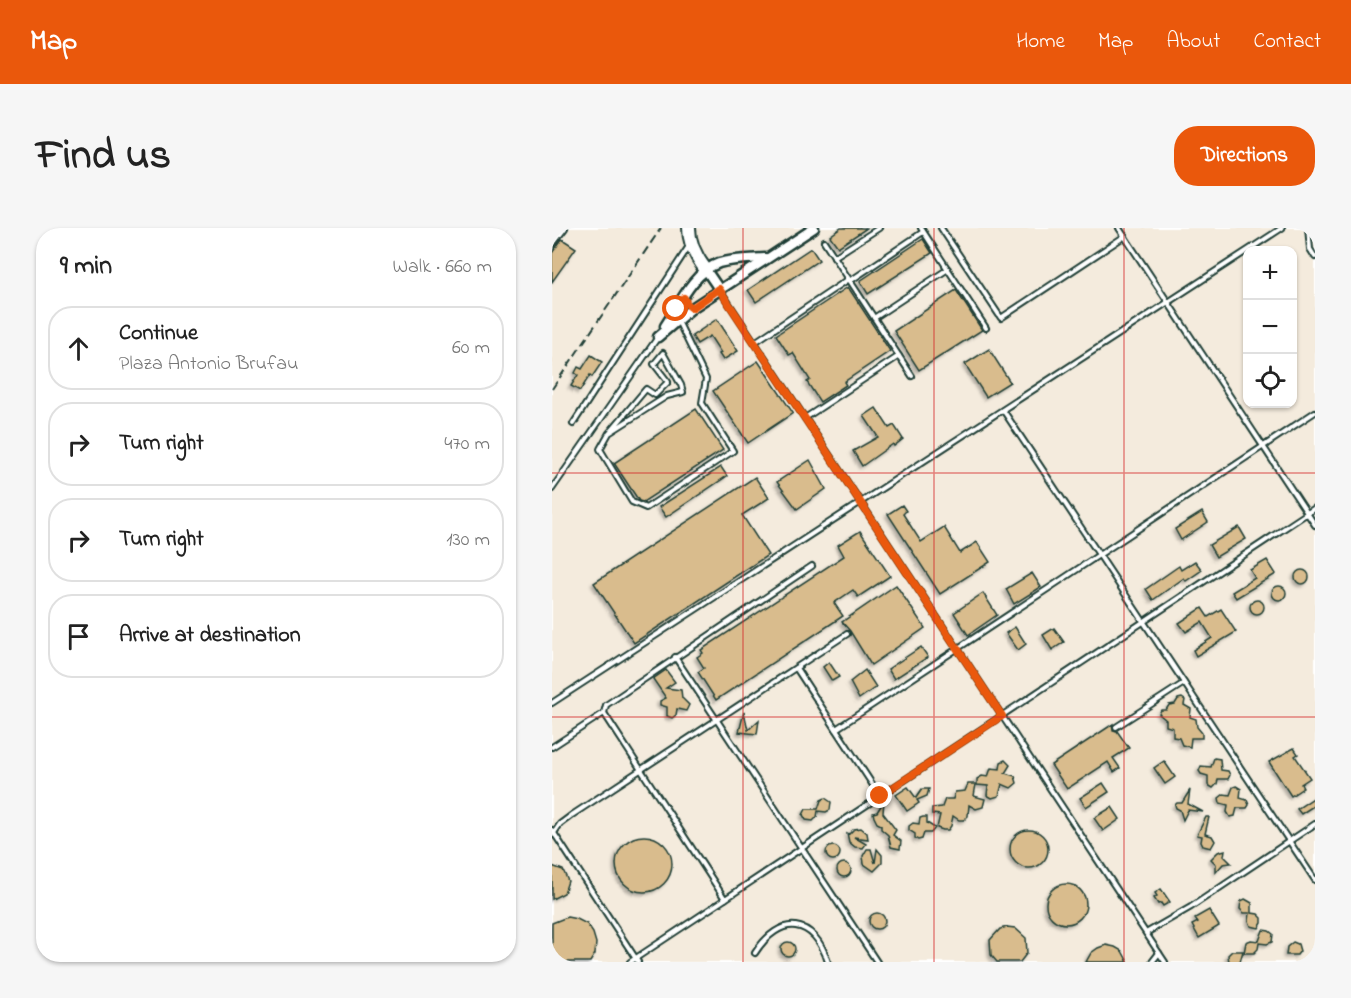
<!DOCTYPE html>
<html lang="en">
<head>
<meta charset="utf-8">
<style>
  body { margin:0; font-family:"Indie Flower",sans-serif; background:#f6f6f6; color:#222 }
  .controls { position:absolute; right:18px; top:18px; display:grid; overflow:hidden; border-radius:12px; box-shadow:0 2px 4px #0004 }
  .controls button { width:54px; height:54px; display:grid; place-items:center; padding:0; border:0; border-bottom:2px solid #e0e0e0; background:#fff; color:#222; font:30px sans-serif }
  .stop { position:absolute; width:18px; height:18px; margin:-14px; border:4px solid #ea580c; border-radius:50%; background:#fff }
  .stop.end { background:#ea580c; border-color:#fff; box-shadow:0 2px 6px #0008 }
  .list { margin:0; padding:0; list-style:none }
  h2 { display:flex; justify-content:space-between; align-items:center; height:78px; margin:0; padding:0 24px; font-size:26px }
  h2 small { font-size:20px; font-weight:400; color:#767676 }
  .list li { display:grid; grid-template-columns:39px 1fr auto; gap:18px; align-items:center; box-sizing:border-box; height:84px; margin:0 12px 12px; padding:0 12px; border:2px solid #e0e0e0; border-radius:24px }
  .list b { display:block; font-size:22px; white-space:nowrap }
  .list p { margin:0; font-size:20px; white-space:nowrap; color:#767676 }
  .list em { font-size:20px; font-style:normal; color:#767676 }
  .icon { flex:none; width:33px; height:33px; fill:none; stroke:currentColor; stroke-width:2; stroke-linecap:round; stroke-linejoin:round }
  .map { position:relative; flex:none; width:763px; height:734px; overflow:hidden; border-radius:24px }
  header { display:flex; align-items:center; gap:36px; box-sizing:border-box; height:84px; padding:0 30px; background:#ea580c; color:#fff }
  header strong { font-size:28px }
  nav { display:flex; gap:33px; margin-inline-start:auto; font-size:21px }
  .intro { display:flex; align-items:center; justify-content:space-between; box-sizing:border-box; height:144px; padding:0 36px }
  h1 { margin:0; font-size:42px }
  .button { padding:15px 27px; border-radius:24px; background:#ea580c; color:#fff; font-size:21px; font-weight:700 }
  main { display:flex; gap:36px; padding:0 36px }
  aside { flex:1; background:#fff; border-radius:24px; box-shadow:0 2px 4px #0004 }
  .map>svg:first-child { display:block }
  .built { fill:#f4ebdd; fill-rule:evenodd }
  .building { fill:#d9bc8d; stroke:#1f3d34; stroke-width:1.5; filter:url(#shadow) }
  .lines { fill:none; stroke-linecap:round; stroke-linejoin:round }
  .service-casing { stroke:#1f3d34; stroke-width:8 }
  .minor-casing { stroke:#1f3d34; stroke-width:13 }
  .secondary-casing { stroke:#1f3d34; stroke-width:16 }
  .service { stroke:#fff; stroke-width:4 }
  .minor { stroke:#fff; stroke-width:8 }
  .secondary { stroke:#fff; stroke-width:12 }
  .rail { stroke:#1f3d34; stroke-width:2; stroke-dasharray:9 4.5; stroke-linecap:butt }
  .route { stroke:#ea580c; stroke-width:8 }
  .grid { fill:none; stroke:#d62828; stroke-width:1.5; stroke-opacity:0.55 }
</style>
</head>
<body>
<header>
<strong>Map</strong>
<nav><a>Home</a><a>Map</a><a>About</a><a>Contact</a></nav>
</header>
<div class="intro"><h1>Find us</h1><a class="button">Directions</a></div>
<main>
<aside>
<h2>9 min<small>Walk · 660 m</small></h2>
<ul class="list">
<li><svg class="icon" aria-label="ahead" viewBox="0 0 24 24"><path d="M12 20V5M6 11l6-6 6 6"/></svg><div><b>Continue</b><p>Plaza Antonio Brufau</p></div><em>60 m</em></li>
<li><svg class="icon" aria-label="right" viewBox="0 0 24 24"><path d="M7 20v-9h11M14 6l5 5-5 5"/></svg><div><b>Turn right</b></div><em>470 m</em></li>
<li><svg class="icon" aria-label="right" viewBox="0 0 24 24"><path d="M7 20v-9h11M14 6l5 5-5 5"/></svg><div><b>Turn right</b></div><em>130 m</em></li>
<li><svg class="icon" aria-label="arrive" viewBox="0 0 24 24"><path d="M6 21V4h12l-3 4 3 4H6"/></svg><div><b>Arrive at destination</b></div></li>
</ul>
</aside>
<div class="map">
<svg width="763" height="734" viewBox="0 0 763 734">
  <defs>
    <filter id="shadow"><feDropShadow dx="-2.5" dy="2.5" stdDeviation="1.5" flood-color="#0004"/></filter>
  </defs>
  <rect width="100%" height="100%" fill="#fff"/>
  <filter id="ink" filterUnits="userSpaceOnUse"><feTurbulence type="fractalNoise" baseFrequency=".0167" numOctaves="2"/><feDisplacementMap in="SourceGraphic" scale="12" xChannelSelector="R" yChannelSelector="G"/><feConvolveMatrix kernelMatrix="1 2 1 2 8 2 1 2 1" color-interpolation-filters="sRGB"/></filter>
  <g filter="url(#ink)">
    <path class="built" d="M0 0H763V734H0ZM696 22H740V176H696Z"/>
    <g class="building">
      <polygon points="289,0 315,0 286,19 278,8"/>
      <polygon points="10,11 24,20 0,54 0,25"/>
      <polygon points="371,11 380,25 316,66 308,53"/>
      <polygon points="259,20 267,32 204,74 196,62"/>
      <polygon points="296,59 338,123 292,154 294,157 268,174 255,154 258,152 241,125 237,127 224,107"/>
      <polygon points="404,62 430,102 367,142 342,103"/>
      <polygon points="165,91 186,123 171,132 167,126 169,125 158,108 145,116 140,108"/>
      <polygon points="437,121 458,154 434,169 413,136"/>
      <polygon points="39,127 50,134 40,149 38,147 28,163 19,158 26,147 23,145 26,139 30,141"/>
      <polygon points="206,133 241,185 196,215 161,163"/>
      <polygon points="324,180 337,200 342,197 351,211 342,218 341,216 310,238 301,223 326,209 312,188"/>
      <polygon points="144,181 171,222 91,274 87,273 62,235"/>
      <polygon points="258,232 274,261 245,281 225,254"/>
      <polygon points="169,239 175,248 114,289 107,279"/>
      <polygon points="203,249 217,270 190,287 216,327 82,415 42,355"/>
      <polygon points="350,277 354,283 351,286 369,314 392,299 408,325 425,314 438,334 388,366 336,286"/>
      <polygon points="650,284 656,294 629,312 623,301"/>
      <polygon points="687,299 694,311 664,329 657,317"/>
      <polygon points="308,303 338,348 306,369 301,362 282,375 291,388 164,472 146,444 152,440 145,429 151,425 149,422 292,328 286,317"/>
      <polygon points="715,332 724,346 684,370 680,364 703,350 698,342"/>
      <polygon points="643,333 650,342 634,353 632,350 601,372 594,361 627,338 629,342"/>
      <circle cx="750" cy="349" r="7"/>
      <polygon points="480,345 489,359 462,376 454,361"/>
      <polygon points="344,357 373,400 319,437 298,403 290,394"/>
      <circle cx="727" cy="365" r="7"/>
      <polygon points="431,365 445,387 416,407 402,385"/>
      <circle cx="705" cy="379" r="7"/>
      <polygon points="650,380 656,389 669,381 684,404 644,428 641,422 660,410 650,394 634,404 627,395"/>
      <polygon points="463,399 474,416 466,422 454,405"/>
      <polygon points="502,400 512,414 500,422 491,407"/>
      <polygon points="369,419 376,429 342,451 336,441"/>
      <polygon points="277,434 287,449 280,453 271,439"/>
      <polygon points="114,442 123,454 114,460 129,462 130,470 137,477 134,483 125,481 124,487 120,490 115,488 115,479 108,477 108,473 114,470 101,451"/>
      <polygon points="313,442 324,459 307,471 298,454"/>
      <polygon points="630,470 633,472 632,477 639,481 638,489 644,491 645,499 650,505 650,510 639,510 638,519 630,517 627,510 621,509 621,500 614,498 614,492 607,486 609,482 614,482 617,477 623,476 626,471"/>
      <polygon points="192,484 196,502 207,492 205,506 187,504"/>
      <polygon points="561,496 561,502 565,503 577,520 561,530 568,540 562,544 556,534 515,561 499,537"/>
      <polygon points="742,520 746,526 743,528 758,550 749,556 751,560 739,568 717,534"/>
      <polygon points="662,530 668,531 669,542 676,543 678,547 676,551 666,551 665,556 661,560 656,557 656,548 649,546 647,543 649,538 659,539"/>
      <polygon points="453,532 458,537 453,545 463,548 465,555 459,560 450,556 447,568 440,570 435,567 436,558 425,557 425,551 430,548 436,549 439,540 448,541 449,534"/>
      <polygon points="612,533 623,549 613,556 602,540"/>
      <polygon points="551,555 557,564 534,579 528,570"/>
      <polygon points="416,556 424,556 422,568 433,571 431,579 424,581 417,577 416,588 412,592 407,592 401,588 399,598 396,602 391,602 385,600 388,587 380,586 380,580 390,579 393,571 401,571 403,564 413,563"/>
      <polygon points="684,558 689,561 688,570 695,572 697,577 695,580 685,580 683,588 678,589 675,584 676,577 668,575 667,570 672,566 678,567 681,559"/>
      <polygon points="356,559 364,570 370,561 377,561 375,568 365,572 367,575 355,583 344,567"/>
      <polygon points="638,562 636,576 651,584 636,582 631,592 628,582 624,580 623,577 625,575 630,575"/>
      <polygon points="763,569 763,577 749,586 745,581"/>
      <polygon points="273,570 279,574 278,582 274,584 266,583 265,589 261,593 254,592 251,587 254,581 266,581 269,572"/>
      <polygon points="332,573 331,585 344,602 341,607 349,613 348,621 339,619 336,607 329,601 329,597 325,595 322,589 321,585 325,584"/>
      <polygon points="560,579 568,591 551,603 542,590"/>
      <polygon points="371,589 375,589 375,595 383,600 379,605 372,605 370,611 366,612 363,610 363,606 357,602 357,598 361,595 367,596 368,590"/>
      <polygon points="654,589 657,589 653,606 660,608 663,613 659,620 651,618 649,614 650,608 645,607"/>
      <polygon points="309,600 315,605 316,611 302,609 314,616 311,620 303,619 297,614 295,605 297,606 302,601"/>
      <circle cx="477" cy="621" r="19"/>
      <circle cx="92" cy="636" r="28"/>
      <circle cx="281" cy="625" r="7"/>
      <polygon points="315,621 319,621 323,635 325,621 330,627 330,635 322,643 312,636 311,628"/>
      <polygon points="673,622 672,628 679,635 671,636 664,644 664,636 659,631 666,624"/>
      <circle cx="292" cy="642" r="7"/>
      <polygon points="0,638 11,642 16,653 12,665 0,671"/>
      <circle cx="514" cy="676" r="20"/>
      <polygon points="609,661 618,674 611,678 609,675 606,676 602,670 605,668 603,665"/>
      <polygon points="693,671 700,675 700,685 706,686 710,690 710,695 707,700 699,698 697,693 698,685 692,685 688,681 689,673"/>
      <polygon points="657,682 667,698 647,710 640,697 646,694 643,690"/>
      <circle cx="325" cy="693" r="8"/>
      <polygon points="15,689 25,691 35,696 41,705 44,715 43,726 38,734 0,734 0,695"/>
      <polygon points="455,699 463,700 474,710 475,725 468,734 445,734 439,727 438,712 448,701"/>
      <polygon points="711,702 717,703 721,706 720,714 715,716 707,715 706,721 702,725 692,725 694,714 699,712 707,713"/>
      <polygon points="741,714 746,716 748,723 745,727 734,727 735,719"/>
      <circle cx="236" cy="721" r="7"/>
      <polygon points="554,717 563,719 570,723 576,734 534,734 539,725 546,720"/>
      <polygon points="680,723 691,723 688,734 677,734 676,727"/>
    </g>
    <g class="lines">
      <defs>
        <g id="service">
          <polyline points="369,0 434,100"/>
          <polyline points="389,0 449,90 573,8"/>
          <polyline points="567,0 763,297"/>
          <polyline points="756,0 758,21 763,29"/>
          <polyline points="272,13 360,148"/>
          <polyline points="0,17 13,0"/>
          <polyline points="282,29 327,0"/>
          <polyline points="298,53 371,4"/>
          <polyline points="168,62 613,734"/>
          <polyline points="322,90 396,41"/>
          <polyline points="203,114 297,51"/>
          <polyline points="451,182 763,652"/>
          <polyline points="253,190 347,128"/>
          <polyline points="21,196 137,18"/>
          <polyline points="57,205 94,161 103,167 116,154 102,136 111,125 129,157 131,164 115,168 57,205 48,221 80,274 94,280 181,223 150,175 154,151 126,93"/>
          <polyline points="0,261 106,109"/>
          <polyline points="123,429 325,734"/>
          <polyline points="244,440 328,568"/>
          <polyline points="0,475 730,0"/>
          <polyline points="52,485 173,671"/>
          <polyline points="564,499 632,455"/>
          <polyline points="284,501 763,184"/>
          <polyline points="0,519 52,485 54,477 260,338"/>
          <polyline points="0,602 86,734"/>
          <polyline points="2,605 8,596 20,587 295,406"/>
          <polyline points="594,705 639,679 763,596"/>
          <path d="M203 725C228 686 262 689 276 734"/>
          <polyline points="78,734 763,280"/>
          <polyline points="600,734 607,725"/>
        </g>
        <g id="minor">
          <polyline points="154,42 167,61"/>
          <path d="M113 98C127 77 141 44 167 35 181 31 198 31 213 30"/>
          <polyline points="106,109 140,80 262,0"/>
        </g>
        <path id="secondary" d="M137 0C137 16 144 29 154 42"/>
      </defs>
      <use href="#service" class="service-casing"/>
      <use href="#minor" class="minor-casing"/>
      <use href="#secondary" class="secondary-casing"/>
      <use href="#service" class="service"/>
      <use href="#minor" class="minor"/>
      <use href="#secondary" class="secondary"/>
      <polyline class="rail" points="0,161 109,0"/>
    </g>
  </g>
  <g class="lines" filter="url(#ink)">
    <polyline class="route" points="124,81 132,70 135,76 140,80 167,61 450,488 328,568"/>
  </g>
  <path class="grid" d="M191 0V734M382 0V734M572 0V734M0 245H763M0 489H763"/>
</svg>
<div class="controls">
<button>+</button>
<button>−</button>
<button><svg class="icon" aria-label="locate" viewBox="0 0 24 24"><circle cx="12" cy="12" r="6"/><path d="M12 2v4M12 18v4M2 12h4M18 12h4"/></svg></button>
</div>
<div class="stop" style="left:124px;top:81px"></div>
<div class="stop end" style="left:328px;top:568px"></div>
</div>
</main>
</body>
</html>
